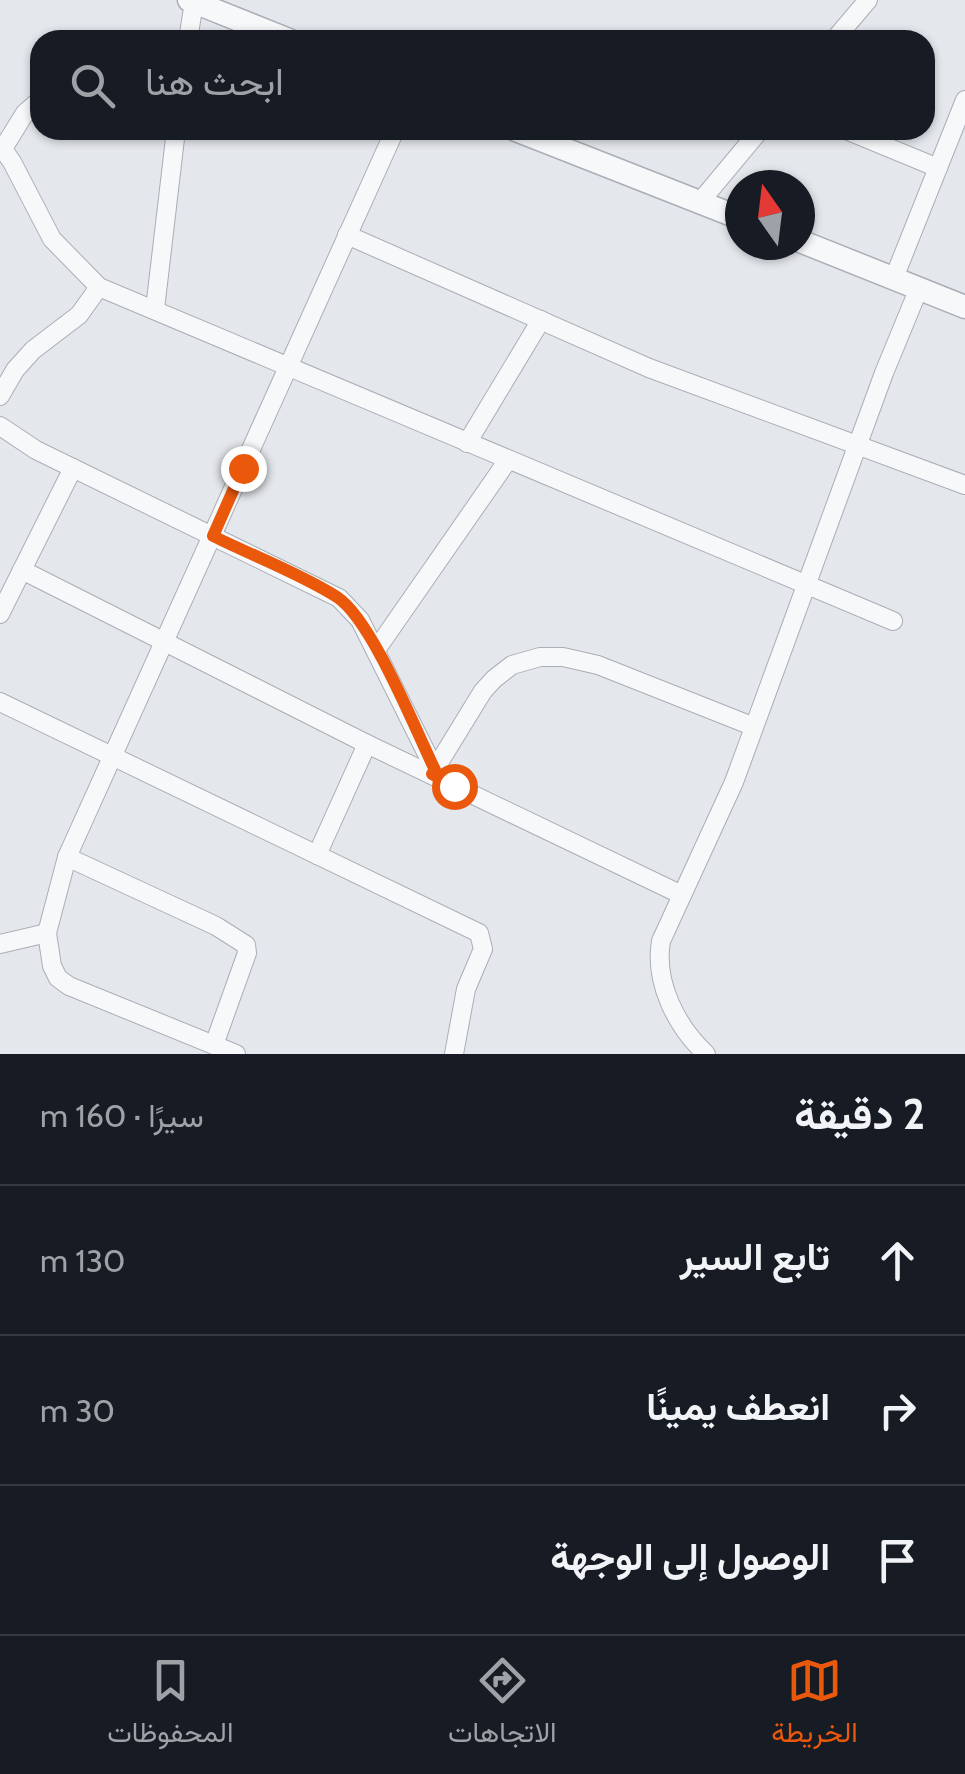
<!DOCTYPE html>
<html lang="ar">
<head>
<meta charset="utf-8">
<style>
  body { margin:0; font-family:Cabin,Vazirmatn,sans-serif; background:#20242c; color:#f1f3f6; direction:rtl }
  .compass { position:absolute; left:725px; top:170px; width:90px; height:90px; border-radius:50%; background:#171b24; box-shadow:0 2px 8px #0004; rotate:346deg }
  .stop { position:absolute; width:30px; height:30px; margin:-22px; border:8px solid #ea580c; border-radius:50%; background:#fff }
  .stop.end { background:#ea580c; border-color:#fff; box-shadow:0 2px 10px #0008 }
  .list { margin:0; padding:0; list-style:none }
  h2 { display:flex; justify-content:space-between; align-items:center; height:130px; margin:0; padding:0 40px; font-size:42px }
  h2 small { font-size:32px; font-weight:400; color:#9ea1a6 }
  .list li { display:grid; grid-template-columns:65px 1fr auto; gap:30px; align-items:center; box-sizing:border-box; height:150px; padding:0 40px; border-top:2px solid #363941 }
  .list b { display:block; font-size:38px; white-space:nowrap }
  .list em { font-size:32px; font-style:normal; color:#9ea1a6 }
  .icon { flex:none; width:55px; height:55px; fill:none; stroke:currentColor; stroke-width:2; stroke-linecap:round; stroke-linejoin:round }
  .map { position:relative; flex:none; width:965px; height:1054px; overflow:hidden; direction:ltr }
  .search { position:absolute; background:#171b24; box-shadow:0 2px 8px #0004; left:30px; right:30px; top:30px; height:110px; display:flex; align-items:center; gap:25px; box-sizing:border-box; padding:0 35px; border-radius:30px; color:#9ea1a6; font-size:38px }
  .sheet { height:580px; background:#171b24 }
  nav { display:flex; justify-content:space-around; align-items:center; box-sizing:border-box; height:140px; border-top:2px solid #363941; background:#171b24; font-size:28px; color:#9ea1a6 }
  nav a { display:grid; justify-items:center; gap:5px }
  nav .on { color:#ea580c }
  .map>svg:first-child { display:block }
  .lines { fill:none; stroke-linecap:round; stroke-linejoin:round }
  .minor-casing { stroke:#a9aeb7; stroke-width:20 }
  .tertiary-casing { stroke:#a9aeb7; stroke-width:25 }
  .minor { stroke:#f7f8fa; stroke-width:18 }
  .tertiary { stroke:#f7f8fa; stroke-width:22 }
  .route { stroke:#ea580c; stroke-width:12 }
</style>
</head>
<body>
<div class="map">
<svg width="965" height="1054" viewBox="0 0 965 1054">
  <rect width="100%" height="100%" fill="#e4e7ec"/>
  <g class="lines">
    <defs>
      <g id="minor">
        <polyline points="188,40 194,2"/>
        <polyline points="834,40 868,0"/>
        <polyline points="846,130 938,168"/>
        <polyline points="0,145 12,162 52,239 99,287 893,621"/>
        <polyline points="4,147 25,113 40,100"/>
        <polyline points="700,202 760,130"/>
        <polyline points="347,235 649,368 965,485"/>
        <polyline points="894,278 965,100"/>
        <polyline points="155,309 176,130"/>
        <polyline points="0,396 15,370 33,350 79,315 99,287"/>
        <polyline points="0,426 36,450 339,598 360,620 435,770"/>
        <polyline points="467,443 541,320"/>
        <polyline points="22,570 367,744 682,895"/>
        <polyline points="0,614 73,468"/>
        <polyline points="376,650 508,460"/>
        <polyline points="0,702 479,933 483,949 466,989 454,1054"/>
        <polyline points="432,774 483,691 494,679 512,665 540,657 563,657 598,665 752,726"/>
        <polyline points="317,855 367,744"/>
        <polyline points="67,857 216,926 246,945 247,953 214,1045"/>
        <polyline points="0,944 47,933"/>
        <polyline points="236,1054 69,986 58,978 52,966 47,933 67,857 395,130"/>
        <path d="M706 1054C676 1026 654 982 661 941L734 782 884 373 919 288"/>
      </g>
      <g id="tertiary">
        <polyline points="189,0 289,40"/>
        <polyline points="516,130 740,218"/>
        <polyline points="800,241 965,307"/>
      </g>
    </defs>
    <use href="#minor" class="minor-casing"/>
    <use href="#tertiary" class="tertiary-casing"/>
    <use href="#minor" class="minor"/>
    <use href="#tertiary" class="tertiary"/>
  </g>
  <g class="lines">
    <path class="route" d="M243 468 213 536C253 556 299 573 337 597 372 620 415 729 435 770L432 774 454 786"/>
  </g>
</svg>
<svg class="compass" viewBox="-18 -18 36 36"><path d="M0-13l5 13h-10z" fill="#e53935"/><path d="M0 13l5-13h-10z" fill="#9ea1a6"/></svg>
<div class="stop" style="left:454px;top:786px"></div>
<div class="stop end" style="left:243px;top:468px"></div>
<div class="search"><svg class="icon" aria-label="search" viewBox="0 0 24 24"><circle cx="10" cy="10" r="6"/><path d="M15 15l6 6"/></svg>ابحث هنا</div>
</div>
<section class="sheet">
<h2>2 دقيقة<small>سيرًا · 160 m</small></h2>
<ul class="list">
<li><svg class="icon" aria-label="ahead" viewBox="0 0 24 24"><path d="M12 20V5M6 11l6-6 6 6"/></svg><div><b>تابع السير</b></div><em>130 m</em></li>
<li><svg class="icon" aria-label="right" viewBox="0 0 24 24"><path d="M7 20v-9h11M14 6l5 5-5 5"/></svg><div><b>انعطف يمينًا</b></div><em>30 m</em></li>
<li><svg class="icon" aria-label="arrive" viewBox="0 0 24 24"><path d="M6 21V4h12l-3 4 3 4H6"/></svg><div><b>الوصول إلى الوجهة</b></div></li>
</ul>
</section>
<nav>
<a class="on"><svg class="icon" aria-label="map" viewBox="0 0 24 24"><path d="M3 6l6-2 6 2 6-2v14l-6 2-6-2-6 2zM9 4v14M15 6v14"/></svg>الخريطة</a>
<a><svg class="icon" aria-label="directions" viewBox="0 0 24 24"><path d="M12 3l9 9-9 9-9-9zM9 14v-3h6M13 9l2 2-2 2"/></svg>الاتجاهات</a>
<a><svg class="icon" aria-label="saved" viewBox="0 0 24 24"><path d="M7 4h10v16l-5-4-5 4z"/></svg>المحفوظات</a>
</nav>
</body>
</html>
